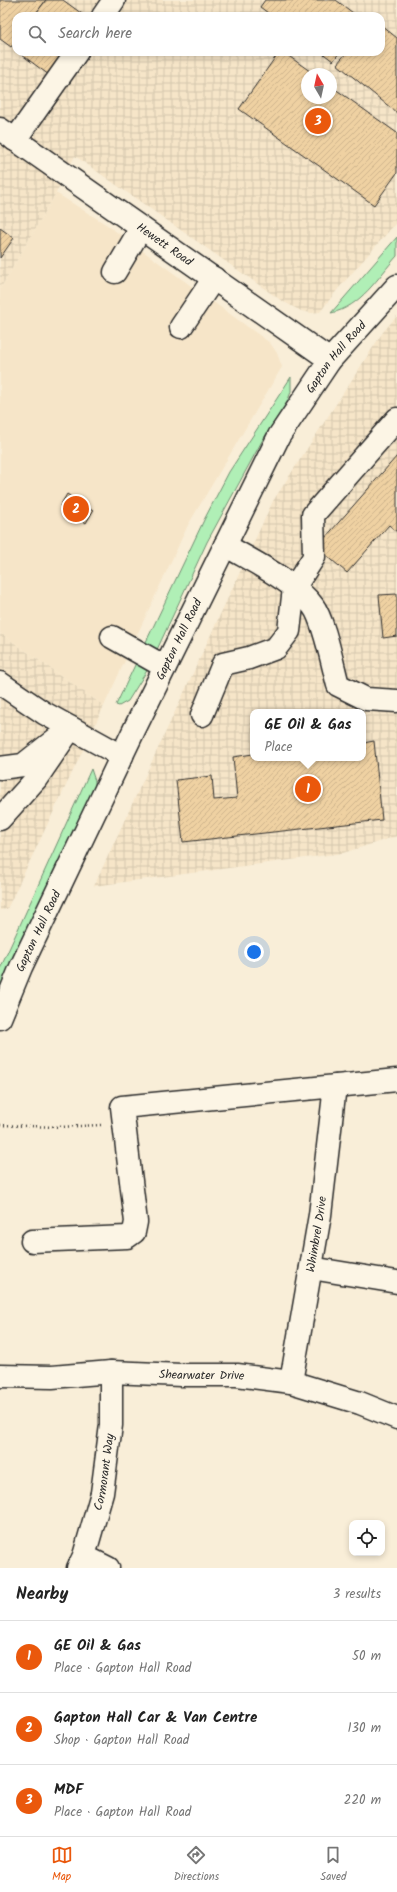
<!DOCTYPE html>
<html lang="en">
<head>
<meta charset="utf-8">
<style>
  body { margin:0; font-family:Kalam,sans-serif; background:#f2f2f2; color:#222 }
  .controls { position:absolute; right:12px; bottom:12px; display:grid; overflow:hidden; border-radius:8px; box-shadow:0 2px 6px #0003 }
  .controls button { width:36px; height:36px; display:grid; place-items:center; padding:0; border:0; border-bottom:1px solid #e0e0e0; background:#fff; color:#222; font:20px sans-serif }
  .compass { position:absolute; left:301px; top:68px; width:36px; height:36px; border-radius:50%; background:#fff; box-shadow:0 2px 6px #0003; rotate:351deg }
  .you { position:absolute; left:254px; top:952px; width:14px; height:14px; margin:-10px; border:3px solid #fff; border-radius:50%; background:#1a73e8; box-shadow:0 0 0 6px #1a73e833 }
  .badge { display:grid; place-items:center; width:26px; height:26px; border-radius:50%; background:#ea580c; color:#fff; font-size:13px; font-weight:700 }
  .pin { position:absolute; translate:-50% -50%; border:2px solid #fff; box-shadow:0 1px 4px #0006 }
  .popup { position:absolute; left:250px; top:709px; width:116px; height:52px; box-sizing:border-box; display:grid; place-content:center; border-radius:8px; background:#fff; filter:drop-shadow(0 1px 3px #0005); font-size:13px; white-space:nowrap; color:#767676 }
  .popup b { font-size:15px; color:#222 }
  .popup::after { content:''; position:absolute; left:50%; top:100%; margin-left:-8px; border:8px solid transparent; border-top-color:#fff }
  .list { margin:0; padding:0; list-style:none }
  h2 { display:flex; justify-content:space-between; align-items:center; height:52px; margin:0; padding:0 16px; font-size:17px }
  h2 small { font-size:13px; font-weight:400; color:#767676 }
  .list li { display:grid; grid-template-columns:26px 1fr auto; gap:12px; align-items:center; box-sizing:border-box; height:72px; padding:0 16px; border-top:1px solid #e0e0e0 }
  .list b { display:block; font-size:15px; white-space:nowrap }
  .list p { margin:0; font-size:13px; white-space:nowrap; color:#767676 }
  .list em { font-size:13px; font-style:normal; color:#767676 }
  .icon { flex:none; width:22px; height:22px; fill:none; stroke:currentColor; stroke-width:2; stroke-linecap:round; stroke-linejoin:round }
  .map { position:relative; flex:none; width:397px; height:1568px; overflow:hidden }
  .search { position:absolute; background:#fff; box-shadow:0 2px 6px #0003; left:12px; right:12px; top:12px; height:44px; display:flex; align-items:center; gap:10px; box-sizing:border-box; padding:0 14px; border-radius:12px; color:#767676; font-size:15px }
  .sheet { height:268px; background:#fff }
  nav { display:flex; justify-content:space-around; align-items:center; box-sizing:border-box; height:56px; border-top:1px solid #e0e0e0; background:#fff; font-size:11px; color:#767676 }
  nav a { display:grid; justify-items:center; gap:2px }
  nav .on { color:#ea580c }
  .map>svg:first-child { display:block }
  .built { fill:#f6e5c8 }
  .industrial { fill:url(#industrial-grid); fill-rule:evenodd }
  .green { fill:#b0efb6; stroke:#6e8d70 }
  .building { fill:url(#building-hatch); stroke:#2b2b2b }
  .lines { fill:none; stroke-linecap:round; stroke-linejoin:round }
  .minor-casing { stroke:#2b2b2b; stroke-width:25 }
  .path { stroke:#2b2b2b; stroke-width:2.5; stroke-dasharray:1 3; stroke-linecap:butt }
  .minor { stroke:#fcf5e5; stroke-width:22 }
  .labels { text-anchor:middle; stroke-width:4; stroke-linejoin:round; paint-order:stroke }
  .street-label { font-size:12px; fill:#2b2b2b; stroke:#fcf5e5 }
</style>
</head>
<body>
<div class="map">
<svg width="397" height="1568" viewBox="0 0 397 1568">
  <defs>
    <pattern id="industrial-grid" width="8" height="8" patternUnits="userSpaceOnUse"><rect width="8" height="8" fill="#f6e5c8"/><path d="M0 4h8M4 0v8" fill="none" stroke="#d3c5ac"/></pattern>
    <pattern id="building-hatch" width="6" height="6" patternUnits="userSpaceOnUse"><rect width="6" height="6" fill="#efd1a2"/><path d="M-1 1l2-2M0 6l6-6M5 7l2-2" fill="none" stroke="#cdb48c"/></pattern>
  </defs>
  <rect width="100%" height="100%" fill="#f9eed8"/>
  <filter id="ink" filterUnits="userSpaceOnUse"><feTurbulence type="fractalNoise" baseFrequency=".025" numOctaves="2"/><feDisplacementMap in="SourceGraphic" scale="8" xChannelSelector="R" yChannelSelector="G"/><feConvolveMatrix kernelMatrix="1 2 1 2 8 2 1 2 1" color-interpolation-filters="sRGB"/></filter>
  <g filter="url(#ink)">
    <polygon class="built" points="56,193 107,225 270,343 277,353 282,367 188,525 104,706 0,633 0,289"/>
    <g class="industrial">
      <path d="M0 0H397V222L338 289 320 312 311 313 301 311 282 301 75 156 56 193 0 289ZM16 16H381V52H16ZM307 74H331V98H307Z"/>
      <path d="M397 316V836L343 853 94 886 273 501 383 332ZM253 712H363V758H253Z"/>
      <polygon points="0,633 104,706 7,909 0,910"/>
    </g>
    <g class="green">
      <path d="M397 237V256C378 277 361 307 331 313Z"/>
      <polygon points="291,377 291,392 287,402 262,441 207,542 148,669 128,701 119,706 116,705 204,520 229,472"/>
      <polygon points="91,769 95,781 95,786 0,996 0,969"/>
    </g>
    <g class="building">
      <polygon points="0,0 46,0 34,16 16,16 16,41 11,47 0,39"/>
      <polygon points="46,0 63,0 85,16 34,16"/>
      <polygon points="265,0 336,0 357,16 272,16 260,7"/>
      <polygon points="381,25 397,38 397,113 337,64 347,52 381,52"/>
      <polygon points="18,52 66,52 49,75"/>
      <polygon points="279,52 283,52 314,74 307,74 307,98 331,98 331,86 397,133 397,173 374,205 239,109"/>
      <polygon points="321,52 340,52 333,61"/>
      <polygon points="0,228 14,238 0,258"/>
      <polygon points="397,456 397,532 389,525 347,573 317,547"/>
      <polygon points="67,494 93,511 86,523 60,506"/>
      <polygon points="397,594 397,636 383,638 379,595"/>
      <polygon points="374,741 382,820 183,842 176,780 212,776 214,800 237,798 233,757 253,754 253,758 363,758 363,743"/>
    </g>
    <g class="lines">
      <defs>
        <g id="minor">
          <polyline points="103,16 114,0"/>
          <path id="s1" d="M0 129 330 360"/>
          <polyline points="15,140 77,52"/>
          <polyline points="115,272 141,228"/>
          <polyline points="181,327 214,278"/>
          <path d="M225 545C251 561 296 582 313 606 324 620 333 667 338 685L366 699 397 701"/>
          <polyline points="112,637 165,667"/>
          <polyline points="0,683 44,713 122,756"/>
          <polyline points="202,715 223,664 249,658 276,648 289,631 294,588 314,557 313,515 397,419"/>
          <polyline points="0,768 23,765 56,739"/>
          <polyline points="0,819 36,779 71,728"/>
          <path id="s2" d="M0 1018 21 967 135 728 279 436 330 360 397 286"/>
          <polyline points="32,1241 127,1237 134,1232 136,1222 122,1107 397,1080"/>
          <polyline points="311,1268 397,1282"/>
          <path id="s3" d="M0 1376 52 1377 111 1372 181 1375H237L291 1382 360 1403 397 1418"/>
          <path id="s4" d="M291 1382 320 1215 335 1086"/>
          <polyline points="84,1556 108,1568"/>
          <path id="s5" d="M78 1568 84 1556 102 1493 111 1425V1372"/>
        </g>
      </defs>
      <use href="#minor" class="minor-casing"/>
      <polyline class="path" points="0,1125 57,1127 101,1125"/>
      <use href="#minor" class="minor"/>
    </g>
  </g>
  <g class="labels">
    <g class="street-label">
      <text dy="4" stroke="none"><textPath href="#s1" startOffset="201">Hewett Road</textPath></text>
      <text dy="4" stroke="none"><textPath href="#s2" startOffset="743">Gapton Hall Road</textPath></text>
      <text dy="4" stroke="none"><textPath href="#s2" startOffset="419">Gapton Hall Road</textPath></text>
      <text dy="4" stroke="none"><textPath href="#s2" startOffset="95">Gapton Hall Road</textPath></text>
      <text dy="4" stroke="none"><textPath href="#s4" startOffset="150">Whimbrel Drive</textPath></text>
      <text dy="4" stroke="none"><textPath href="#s3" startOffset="202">Shearwater Drive</textPath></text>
      <text dy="4" stroke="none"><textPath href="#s5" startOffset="100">Cormorant Way</textPath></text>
    </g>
  </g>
</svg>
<div class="controls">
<button><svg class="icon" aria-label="locate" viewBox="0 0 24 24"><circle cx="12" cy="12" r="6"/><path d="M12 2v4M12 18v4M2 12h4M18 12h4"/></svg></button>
</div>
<svg class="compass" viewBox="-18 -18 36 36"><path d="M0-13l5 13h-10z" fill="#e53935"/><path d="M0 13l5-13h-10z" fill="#767676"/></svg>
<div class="you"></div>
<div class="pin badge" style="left:308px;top:789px">1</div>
<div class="popup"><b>GE Oil &amp; Gas</b>Place</div>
<div class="pin badge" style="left:76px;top:509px">2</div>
<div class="pin badge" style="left:318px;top:121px">3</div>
<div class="search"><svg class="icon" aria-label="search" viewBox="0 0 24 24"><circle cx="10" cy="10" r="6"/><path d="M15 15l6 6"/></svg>Search here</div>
</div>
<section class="sheet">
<h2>Nearby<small>3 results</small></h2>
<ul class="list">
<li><span class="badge">1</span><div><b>GE Oil &amp; Gas</b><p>Place · Gapton Hall Road</p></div><em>50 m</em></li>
<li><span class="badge">2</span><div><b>Gapton Hall Car &amp; Van Centre</b><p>Shop · Gapton Hall Road</p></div><em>130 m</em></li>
<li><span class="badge">3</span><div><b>MDF</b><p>Place · Gapton Hall Road</p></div><em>220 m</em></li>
</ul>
</section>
<nav>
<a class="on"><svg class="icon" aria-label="map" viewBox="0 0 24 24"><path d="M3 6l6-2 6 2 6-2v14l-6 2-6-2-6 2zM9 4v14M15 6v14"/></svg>Map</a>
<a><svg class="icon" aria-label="directions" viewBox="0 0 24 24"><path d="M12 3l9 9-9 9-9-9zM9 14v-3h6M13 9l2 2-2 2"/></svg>Directions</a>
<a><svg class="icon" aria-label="saved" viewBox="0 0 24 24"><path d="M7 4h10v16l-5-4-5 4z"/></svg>Saved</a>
</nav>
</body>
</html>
